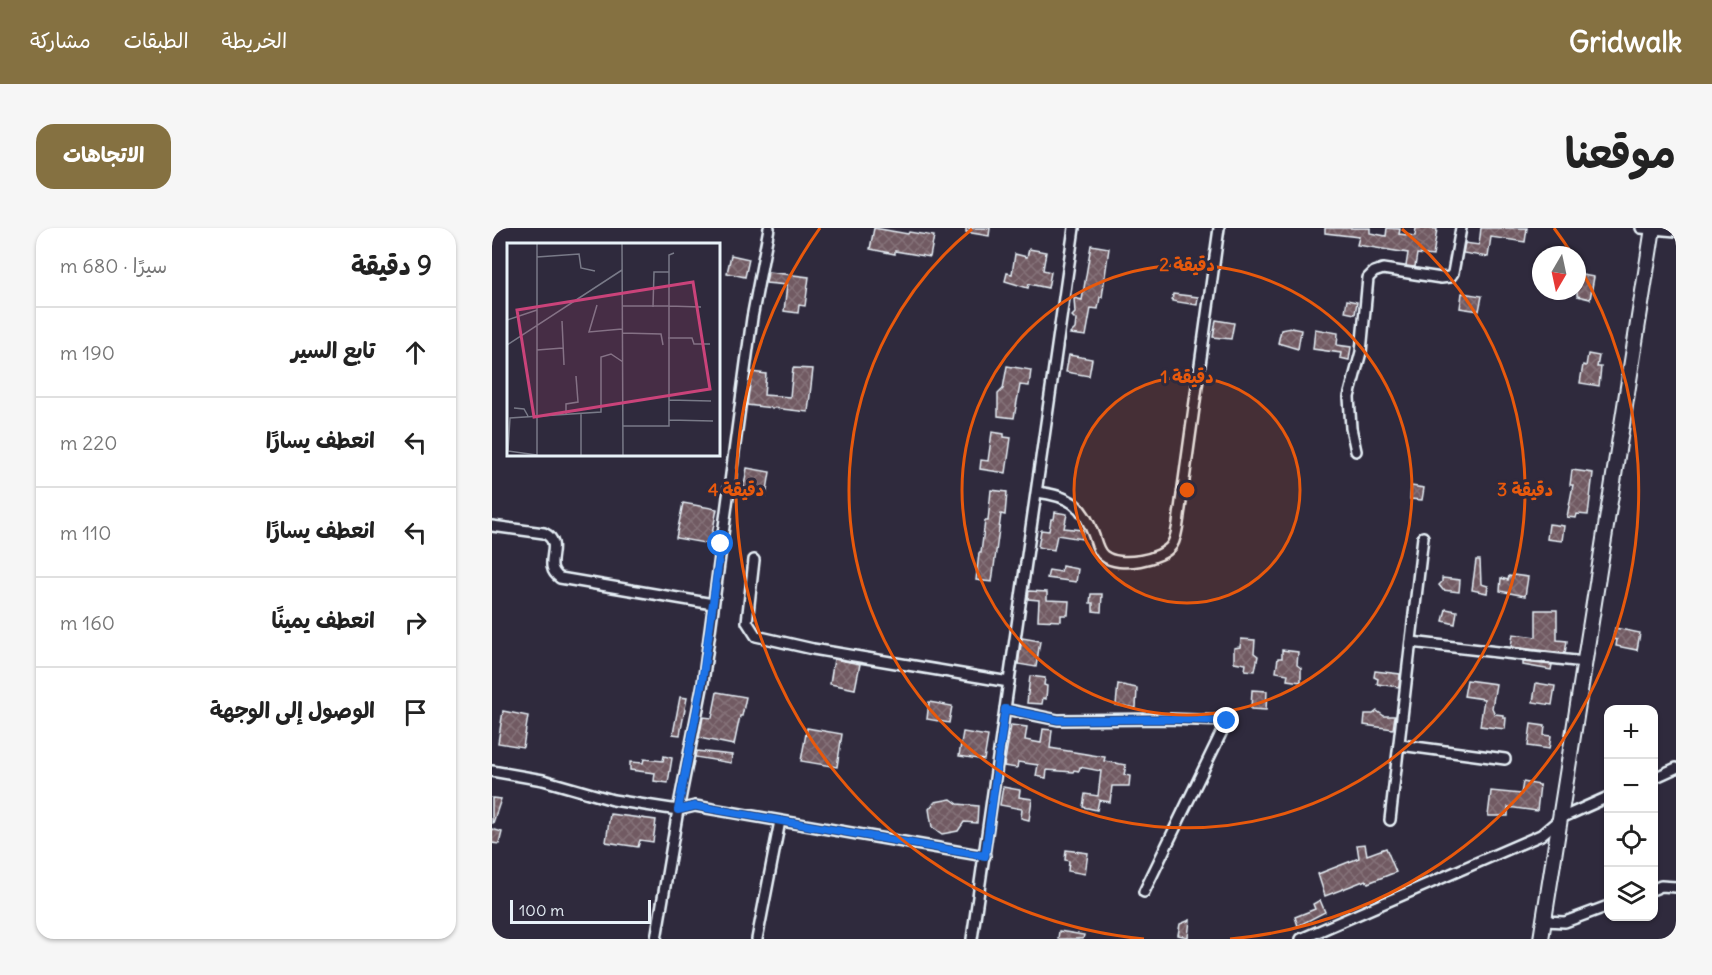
<!DOCTYPE html>
<html lang="ar">
<head>
<meta charset="utf-8">
<style>
  body { margin:0; font-family:Delius,"Playpen Sans Arabic",sans-serif; background:#f6f6f6; color:#222; direction:rtl }
  .controls { position:absolute; right:18px; bottom:18px; display:grid; overflow:hidden; border-radius:12px; box-shadow:0 2px 4px #0004 }
  .controls button { width:54px; height:54px; display:grid; place-items:center; padding:0; border:0; border-bottom:2px solid #e0e0e0; background:#fff; color:#222; font:30px sans-serif }
  .compass { position:absolute; left:1040px; top:18px; width:54px; height:54px; border-radius:50%; background:#fff; box-shadow:0 2px 4px #0004; rotate:189deg }
  .scale { position:absolute; left:18px; bottom:15px; width:141px; box-sizing:border-box; padding-left:6px; border:3px solid #e8f1f8; border-top:0; font-size:16px; line-height:21px; white-space:nowrap; color:#e8f1f8; -webkit-text-stroke:4px #2f2a3d; paint-order:stroke }
  .stop { position:absolute; width:18px; height:18px; margin:-14px; border:4px solid #1a73e8; border-radius:50%; background:#fff }
  .stop.end { background:#1a73e8; border-color:#fff; box-shadow:0 2px 6px #0008 }
  .list { margin:0; padding:0; list-style:none }
  h2 { display:flex; justify-content:space-between; align-items:center; height:78px; margin:0; padding:0 24px; font-size:26px }
  h2 small { font-size:20px; font-weight:400; color:#767676 }
  .list li { display:grid; grid-template-columns:39px 1fr auto; gap:18px; align-items:center; box-sizing:border-box; height:90px; padding:0 24px; border-top:2px solid #e0e0e0 }
  .list b { display:block; font-size:22px; white-space:nowrap }
  .list em { font-size:20px; font-style:normal; color:#767676 }
  .icon { flex:none; width:33px; height:33px; fill:none; stroke:currentColor; stroke-width:2; stroke-linecap:round; stroke-linejoin:round }
  .map { position:relative; flex:none; width:1184px; height:711px; overflow:hidden; direction:ltr; border-radius:18px }
  header { display:flex; align-items:center; gap:36px; box-sizing:border-box; height:84px; padding:0 30px; background:#857141; color:#fff }
  header strong { font-size:28px }
  nav { display:flex; gap:33px; margin-inline-start:auto; font-size:21px }
  .intro { display:flex; align-items:center; justify-content:space-between; box-sizing:border-box; height:144px; padding:0 36px }
  h1 { margin:0; font-size:42px }
  .button { padding:15px 27px; border-radius:18px; background:#857141; color:#fff; font-size:21px; font-weight:700 }
  main { display:flex; gap:36px; padding:0 36px }
  aside { flex:1; background:#fff; border-radius:18px; box-shadow:0 2px 4px #0004 }
  .map>svg:first-child { display:block }
  .building { fill:url(#building-cross-hatch); stroke:#e8f1f8; stroke-width:1.5 }
  .lines { fill:none; stroke-linecap:round; stroke-linejoin:round }
  .street-casing { stroke:#e8f1f8; stroke-width:14 }
  .secondary-casing { stroke:#e8f1f8; stroke-width:18 }
  .street { stroke:#2f2a3d; stroke-width:9 }
  .secondary { stroke:#2f2a3d; stroke-width:14 }
  .route { stroke:#1a73e8; stroke-width:8 }
  .ring { fill:none; stroke:#e8590c; stroke-width:3 }
  .inset-road { fill:none; stroke:#797a88; stroke-width:1.5 }
  .view { fill:#ca437a; fill-opacity:0.15; stroke:#ca437a; stroke-width:3 }
  .inset-edge { fill:none; stroke:#e8f1f8; stroke-width:3 }
  .centre { fill:#e8590c; stroke:#2f2a3d; stroke-width:3 }
  .ring-label { font-size:18px; text-anchor:middle; font-weight:bold; fill:#e8590c; stroke:#2f2a3d; stroke-width:6; stroke-linejoin:round; paint-order:stroke }
</style>
</head>
<body>
<header>
<strong>Gridwalk</strong>
<nav><a>الخريطة</a><a>الطبقات</a><a>مشاركة</a></nav>
</header>
<div class="intro"><h1>موقعنا</h1><a class="button">الاتجاهات</a></div>
<main>
<div class="map">
<svg width="1184" height="711" viewBox="0 0 1184 711">
  <defs>
    <pattern id="building-cross-hatch" width="8" height="8" patternUnits="userSpaceOnUse" patternTransform="scale(1.5)"><rect width="8" height="8" fill="#715a62"/><path d="M0 0l8 8M0 8l8-8" fill="none" stroke="#857279"/></pattern>
  </defs>
  <rect width="100%" height="100%" fill="#2f2a3d"/>
  <filter id="ink" filterUnits="userSpaceOnUse"><feTurbulence type="fractalNoise" baseFrequency=".0167" numOctaves="2"/><feDisplacementMap in="SourceGraphic" scale="12" xChannelSelector="R" yChannelSelector="G"/><feConvolveMatrix kernelMatrix="1 2 1 2 8 2 1 2 1" color-interpolation-filters="sRGB"/></filter>
  <g filter="url(#ink)">
    <g class="building">
      <polygon points="382,0 416,6 417,4 442,8 438,29 403,23 403,26 378,21"/>
      <polygon points="474,0 498,0 497,8 474,4"/>
      <polygon points="833,0 878,0 878,5 894,8 895,0 908,1 907,6 923,8 924,0 945,1 941,28 925,26 923,39 914,38 916,25 865,17 867,9 833,5"/>
      <polygon points="989,0 1035,0 1033,14 999,9 996,29 971,25 973,15 987,17"/>
      <polygon points="599,17 617,20 610,69 608,69 606,81 599,80 594,108 578,106 583,101 584,92 580,88 583,85 582,70 590,72"/>
      <polygon points="537,21 554,24 551,42 559,44 556,60 537,56 536,60 513,53 515,45 520,46 523,26 535,29"/>
      <polygon points="239,27 257,31 253,49 235,45"/>
      <polygon points="276,44 317,49 313,78 307,77 306,85 292,83 295,57 274,55"/>
      <polygon points="1085,46 1102,49 1098,71 1085,68"/>
      <polygon points="970,65 990,68 987,83 968,80"/>
      <polygon points="681,66 706,69 705,77 680,73"/>
      <polygon points="855,72 865,74 863,86 853,84"/>
      <polygon points="724,92 742,95 739,111 721,109"/>
      <polygon points="799,100 809,102 806,121 786,115 789,102"/>
      <polygon points="823,101 846,105 845,117 859,119 857,132 848,130 849,125 821,121"/>
      <polygon points="1096,126 1107,128 1105,139 1109,139 1107,158 1088,155 1091,137 1094,138"/>
      <polygon points="577,127 600,131 597,148 574,144"/>
      <polygon points="515,138 539,142 537,158 528,157 522,190 506,188 506,166 511,161"/>
      <polygon points="301,140 321,141 316,184 255,177 260,144 274,146 272,167 298,169"/>
      <polygon points="500,204 512,206 512,209 519,210 514,245 488,241 489,232 496,233"/>
      <polygon points="255,240 278,244 274,268 251,264"/>
      <polygon points="1080,242 1101,245 1096,287 1085,286 1084,290 1075,289 1081,257 1078,257"/>
      <polygon points="919,258 932,260 930,272 918,271"/>
      <polygon points="499,262 515,264 513,287 509,286 500,354 484,352 487,325 489,325 493,293 496,293"/>
      <polygon points="191,275 225,281 218,316 184,310"/>
      <polygon points="563,284 575,286 572,300 591,302 590,311 565,307 562,322 546,319 549,302 557,303 559,291 562,291"/>
      <polygon points="1057,296 1072,298 1070,313 1055,311"/>
      <polygon points="984,332 988,332 989,356 996,358 995,365 980,362"/>
      <polygon points="570,338 586,341 584,354 555,350 557,342 569,344"/>
      <polygon points="1021,347 1036,349 1033,368 1008,363 1009,350 1016,352 1017,348 1021,349"/>
      <polygon points="950,350 968,352 967,364 951,362 947,357 950,354"/>
      <polygon points="537,363 555,364 555,372 577,373 576,387 569,387 569,393 546,392 547,372 536,371"/>
      <polygon points="599,366 610,366 609,384 601,383 601,375 598,375"/>
      <polygon points="954,381 965,383 963,396 951,393"/>
      <polygon points="1044,382 1065,382 1065,412 1075,413 1073,425 1019,419 1021,406 1044,409"/>
      <polygon points="1123,400 1148,405 1145,422 1124,418 1125,412 1121,411"/>
      <polygon points="530,410 548,413 544,439 526,436"/>
      <polygon points="749,411 763,412 762,425 766,428 763,443 753,442 754,436 742,434 742,420 748,419"/>
      <polygon points="790,422 806,424 805,437 809,440 809,454 795,452 796,446 784,444 786,430 790,430"/>
      <polygon points="342,431 368,436 363,461 338,456"/>
      <polygon points="1031,434 1060,437 1059,442 1031,437"/>
      <polygon points="883,443 908,446 907,459 885,456 886,451 882,449"/>
      <polygon points="538,448 553,450 552,457 555,458 554,471 551,470 550,476 535,475"/>
      <polygon points="975,452 1004,456 1000,480 1003,486 1011,487 1011,490 1014,490 1013,501 988,498 992,471 972,468"/>
      <polygon points="1044,455 1063,458 1060,477 1041,474"/>
      <polygon points="626,456 645,460 644,480 624,477"/>
      <polygon points="760,462 775,463 774,482 759,481"/>
      <polygon points="225,464 254,469 250,488 248,488 242,517 207,510 211,489 220,490"/>
      <polygon points="188,469 195,470 188,507 181,506"/>
      <polygon points="437,474 460,478 457,495 435,491"/>
      <polygon points="11,483 36,488 31,519 6,515"/>
      <polygon points="885,483 892,488 903,488 901,501 872,497 873,486 881,486"/>
      <polygon points="1039,496 1053,498 1052,507 1059,508 1057,521 1036,518"/>
      <polygon points="519,497 535,499 533,512 549,515 551,501 560,502 558,520 613,529 612,533 634,537 632,547 638,548 637,558 620,558 618,574 607,572 605,582 591,579 593,566 606,568 609,543 588,539 587,543 582,542 581,544 555,542 554,550 544,548 546,537 526,534 525,540 512,538"/>
      <polygon points="315,500 350,506 345,539 309,533"/>
      <polygon points="471,504 496,508 492,532 467,528"/>
      <polygon points="204,523 240,527 239,535 203,529"/>
      <polygon points="172,528 180,530 176,555 162,553 163,545 138,542 138,534 151,535 152,531 171,533"/>
      <polygon points="1031,554 1048,557 1045,583 1016,579 1016,588 996,588 999,563 1029,566"/>
      <polygon points="511,559 528,562 527,569 540,571 537,592 529,590 530,581 508,577"/>
      <polygon points="0,570 9,571 1,595 0,595"/>
      <polygon points="459,571 466,576 486,578 485,595 472,594 466,603 450,606 440,599 437,581 443,574"/>
      <polygon points="118,586 164,592 161,614 148,612 146,619 114,614"/>
      <polygon points="0,601 10,604 7,616 0,615"/>
      <polygon points="873,616 875,627 894,620 904,644 876,655 874,652 833,668 826,646 867,630 865,617"/>
      <polygon points="574,622 596,625 593,646 576,643 577,633 573,632"/>
      <polygon points="828,672 833,684 806,698 803,689 823,681 821,676"/>
      <polygon points="698,692 696,709 686,707 688,696"/>
      <polygon points="567,703 592,707 591,711 566,711"/>
    </g>
    <g class="lines">
      <defs>
        <g id="street">
          <polyline points="1149,0 1184,3"/>
          <polyline points="864,223 859,200 857,169 869,124 876,50 882,44 891,41 949,50 958,49 961,45 969,0"/>
          <path d="M545 264C577 268 591 276 602 308 604 314 606 324 612 328 627 340 670 332 680 317 686 307 686 292 688 281L727 0"/>
          <path d="M0 298 52 305C74 316 48 336 68 350L221 376"/>
          <polyline points="262,332 255,394 264,408 321,421 517,454"/>
          <polyline points="919,414 1092,434"/>
          <polyline points="513,481 566,492 674,491 735,493 652,664"/>
          <polyline points="908,517 1013,531"/>
          <polyline points="0,543 51,552 121,572 186,582 211,455 260,90 277,0"/>
          <polyline points="1162,550 1184,540"/>
          <polyline points="898,592 931,309"/>
          <polyline points="1162,661 1169,658 1184,659"/>
          <polyline points="1052,693 1073,694 1116,678"/>
          <polyline points="164,711 186,582 203,578 493,628"/>
          <polyline points="265,711 288,593"/>
          <polyline points="480,711 582,0"/>
          <polyline points="809,711 1049,607 1069,590 1116,569"/>
        </g>
        <polyline id="secondary" points="1049,711 1161,0"/>
      </defs>
      <use href="#street" class="street-casing"/>
      <use href="#secondary" class="secondary-casing"/>
      <use href="#street" class="street"/>
      <use href="#secondary" class="secondary"/>
    </g>
  </g>
  <g class="lines" filter="url(#ink)">
    <polyline class="route" points="229,316 210,455 186,582 203,578 493,628 513,481 566,492 674,491 735,493"/>
  </g>
  <circle cx="695" cy="262" r="113" fill="#e8590c" fill-opacity=".12"/>
  <g class="ring">
    <circle cx="695" cy="262" r="113"/>
    <circle cx="695" cy="262" r="225"/>
    <path d="M910 1A338 338 0 1 1 480 1"/>
    <path d="M652 711A451 451 0 0 1 328 0M1062 0A451 451 0 0 1 1080 26M1086 36A451 451 0 0 1 738 711"/>
  </g>
  <g transform="translate(15 15)">
    <rect width="213" height="213" fill="#2f2a3d"/>
    <path class="inset-road" d="M30 0V213M115 0 116 213M30 14 72 11 74 25 88 28M90 62 82 89 115 86M115 63H162V12L167 10M146 64 147 29H162M0 77 30 67M55 78 57 122M115 90 154 91 156 102M161 95H185L187 101H203M0 102 115 27M30 107 56 105M162 157 204 158M7 165 17 166 21 173M59 171V161L71 159 69 133M162 177 206 178M116 183H162V63L194 64M1 208 3 175 94 169V114L104 111 116 119M1 208 30 212M74 213V170"/>
    <path class="view" d="M186 39 203 146 27 174 10 67Z"/>
    <rect width="213" height="213" class="inset-edge"/>
  </g>
  <circle cx="695" cy="262" r="9" class="centre"/>
  <g class="ring-label">
    <text x="695" y="43">2 دقيقة</text>
    <text x="695" y="155">1 دقيقة</text>
    <text x="1033" y="268">3 دقيقة</text>
    <text x="244" y="268">4 دقيقة</text>
  </g>
</svg>
<div class="controls">
<button>+</button>
<button>−</button>
<button><svg class="icon" aria-label="locate" viewBox="0 0 24 24"><circle cx="12" cy="12" r="6"/><path d="M12 2v4M12 18v4M2 12h4M18 12h4"/></svg></button>
<button><svg class="icon" aria-label="layers" viewBox="0 0 24 24"><path d="M12 4l9 5-9 5-9-5zM3 14l9 5 9-5"/></svg></button>
</div>
<svg class="compass" viewBox="-18 -18 36 36"><path d="M0-13l5 13h-10z" fill="#e53935"/><path d="M0 13l5-13h-10z" fill="#767676"/></svg>
<div class="scale">100 m</div>
<div class="stop" style="left:229px;top:316px"></div>
<div class="stop end" style="left:735px;top:493px"></div>
</div>
<aside>
<h2>9 دقيقة<small>سيرًا · 680 m</small></h2>
<ul class="list">
<li><svg class="icon" aria-label="ahead" viewBox="0 0 24 24"><path d="M12 20V5M6 11l6-6 6 6"/></svg><div><b>تابع السير</b></div><em>190 m</em></li>
<li><svg class="icon" aria-label="left" viewBox="0 0 24 24"><path d="M17 20v-9H6M10 6l-5 5 5 5"/></svg><div><b>انعطف يسارًا</b></div><em>220 m</em></li>
<li><svg class="icon" aria-label="left" viewBox="0 0 24 24"><path d="M17 20v-9H6M10 6l-5 5 5 5"/></svg><div><b>انعطف يسارًا</b></div><em>110 m</em></li>
<li><svg class="icon" aria-label="right" viewBox="0 0 24 24"><path d="M7 20v-9h11M14 6l5 5-5 5"/></svg><div><b>انعطف يمينًا</b></div><em>160 m</em></li>
<li><svg class="icon" aria-label="arrive" viewBox="0 0 24 24"><path d="M6 21V4h12l-3 4 3 4H6"/></svg><div><b>الوصول إلى الوجهة</b></div></li>
</ul>
</aside>
</main>
</body>
</html>
